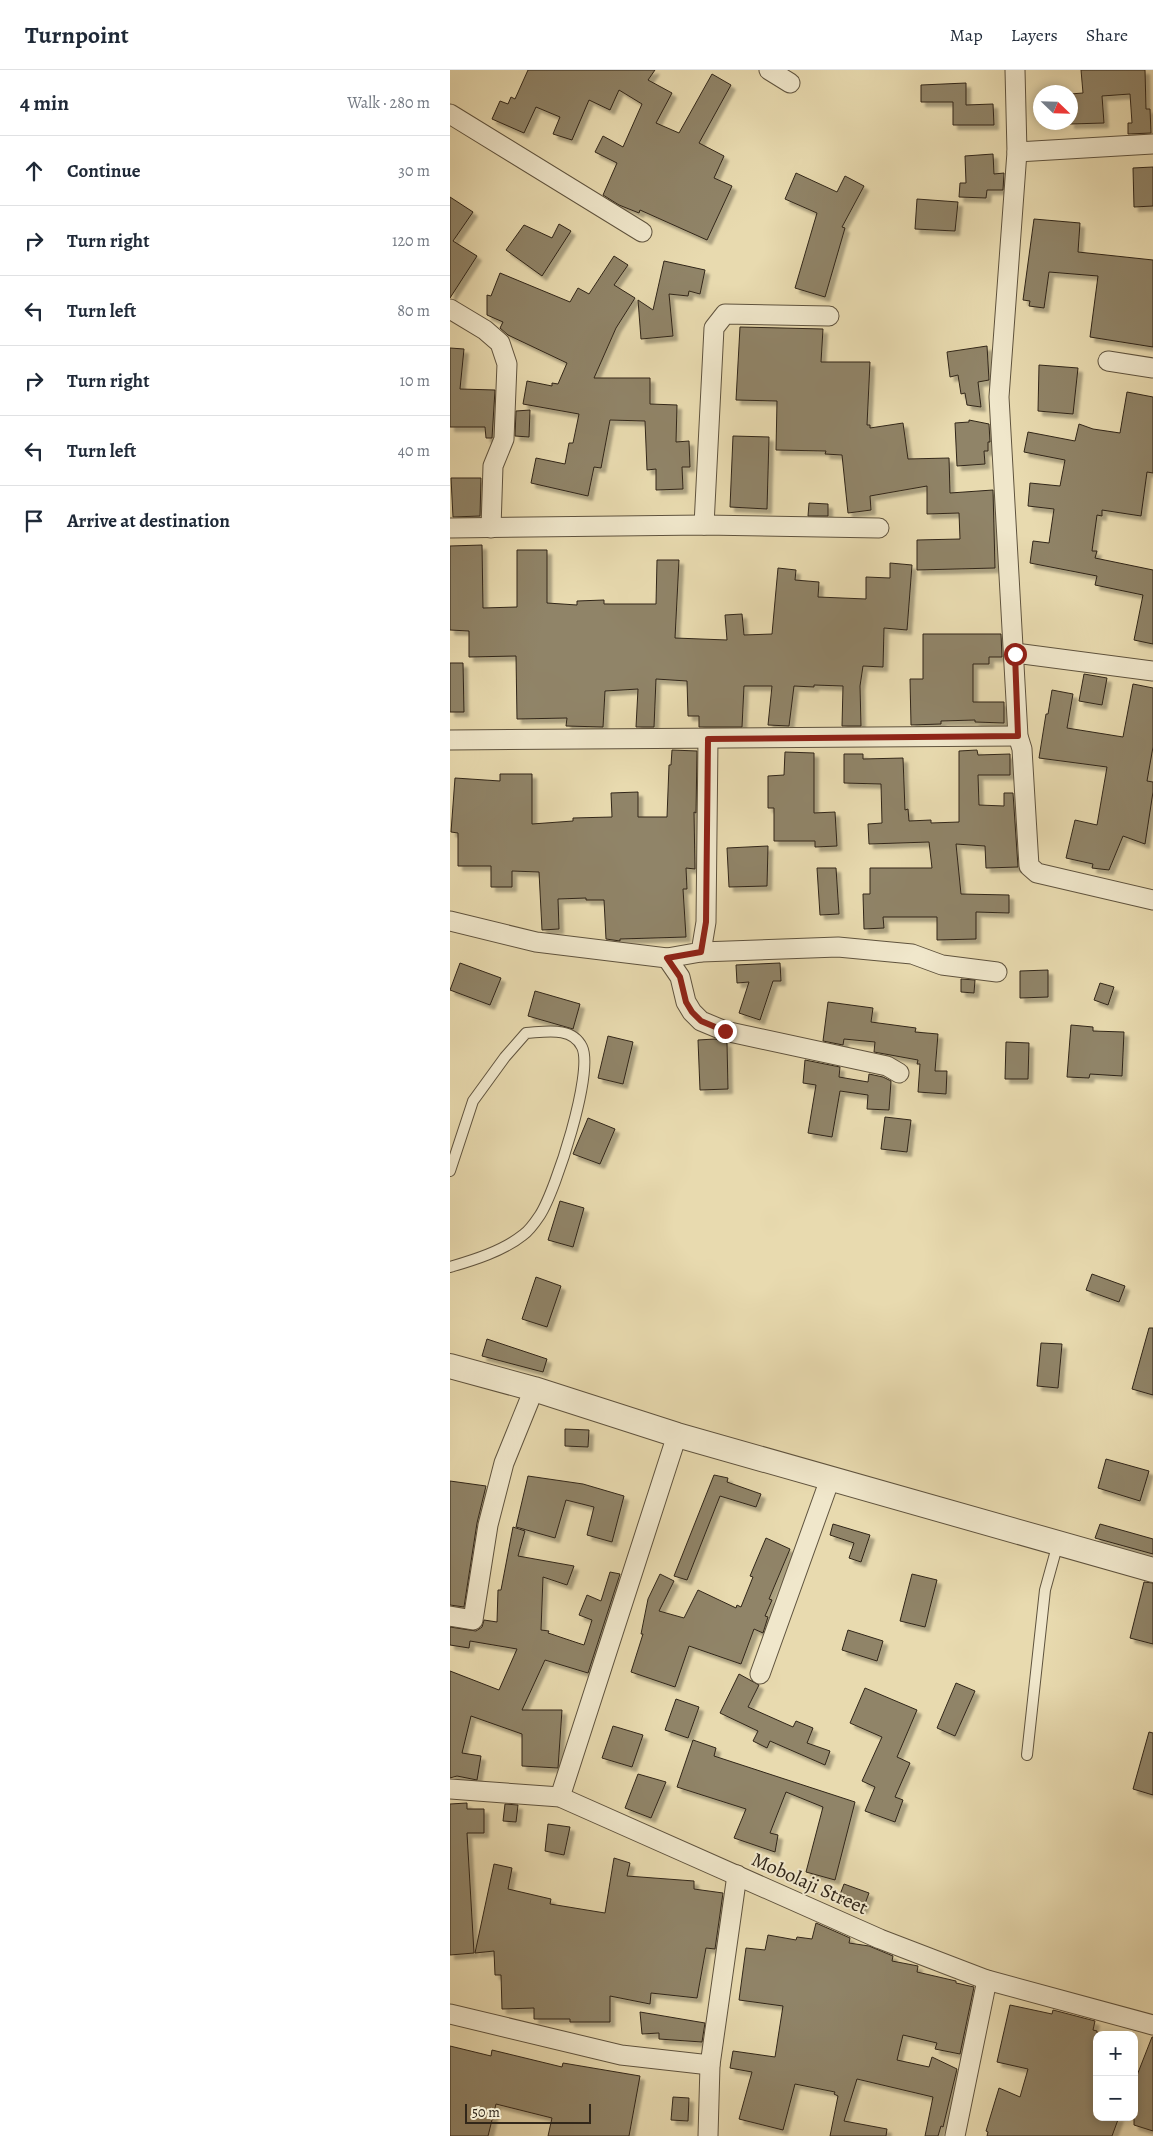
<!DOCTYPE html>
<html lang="en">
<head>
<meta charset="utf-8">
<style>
  body { margin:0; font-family:Alegreya,serif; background:#f6f6f7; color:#1f2937 }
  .controls { position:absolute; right:15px; bottom:15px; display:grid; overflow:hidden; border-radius:10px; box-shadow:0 2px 8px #0003 }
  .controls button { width:45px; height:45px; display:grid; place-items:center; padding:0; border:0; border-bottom:1px solid #e0e1e3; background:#fff; color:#1f2937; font:25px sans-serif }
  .compass { position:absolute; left:583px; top:15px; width:45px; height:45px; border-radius:50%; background:#fff; box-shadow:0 2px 8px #0003; rotate:113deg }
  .scale { position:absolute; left:15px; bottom:12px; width:126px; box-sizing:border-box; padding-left:5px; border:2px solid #312619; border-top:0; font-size:14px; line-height:18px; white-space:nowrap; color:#312619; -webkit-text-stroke:4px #f0e7cb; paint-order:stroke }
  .stop { position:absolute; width:15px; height:15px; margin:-11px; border:4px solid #8f2418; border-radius:50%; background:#fff }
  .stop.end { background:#8f2418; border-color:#fff; box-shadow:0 1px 5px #0008 }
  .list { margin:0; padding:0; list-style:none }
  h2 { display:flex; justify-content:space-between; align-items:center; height:65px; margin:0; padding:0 20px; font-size:21px }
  h2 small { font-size:16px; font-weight:400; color:#747a83 }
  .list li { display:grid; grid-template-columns:32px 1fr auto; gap:15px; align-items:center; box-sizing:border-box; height:70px; padding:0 20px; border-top:1px solid #e0e1e3 }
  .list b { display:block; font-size:19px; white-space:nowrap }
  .list em { font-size:16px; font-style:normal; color:#747a83 }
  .icon { flex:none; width:28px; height:28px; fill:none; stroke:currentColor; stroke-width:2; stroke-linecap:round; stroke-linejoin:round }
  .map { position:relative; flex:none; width:703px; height:2066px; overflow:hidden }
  header { display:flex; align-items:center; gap:30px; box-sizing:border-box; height:70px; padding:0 25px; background:#fff; border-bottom:1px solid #e0e1e3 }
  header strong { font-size:24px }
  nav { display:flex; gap:28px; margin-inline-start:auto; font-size:18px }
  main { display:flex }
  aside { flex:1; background:#fff }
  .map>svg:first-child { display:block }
  .building { fill:#908467; stroke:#312619; filter:url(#shadow) }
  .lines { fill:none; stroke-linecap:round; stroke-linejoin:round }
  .service-casing { stroke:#5f533e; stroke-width:12 }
  .minor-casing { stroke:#5f533e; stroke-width:21 }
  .tertiary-casing { stroke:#5f533e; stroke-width:26 }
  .service { stroke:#f0e7cb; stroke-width:10 }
  .minor { stroke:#f0e7cb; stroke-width:19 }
  .tertiary { stroke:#f0e7cb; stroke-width:24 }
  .route { stroke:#8f2418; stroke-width:6 }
  .labels { text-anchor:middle; stroke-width:4; stroke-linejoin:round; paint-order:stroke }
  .street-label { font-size:20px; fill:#312619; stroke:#f0e7cb }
</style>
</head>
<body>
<header>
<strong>Turnpoint</strong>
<nav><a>Map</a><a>Layers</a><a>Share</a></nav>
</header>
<main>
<aside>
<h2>4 min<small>Walk · 280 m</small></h2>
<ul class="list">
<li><svg class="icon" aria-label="ahead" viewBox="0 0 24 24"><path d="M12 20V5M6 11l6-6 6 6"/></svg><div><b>Continue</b></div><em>30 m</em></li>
<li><svg class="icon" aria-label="right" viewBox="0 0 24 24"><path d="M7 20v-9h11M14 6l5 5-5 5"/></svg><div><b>Turn right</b></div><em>120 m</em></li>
<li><svg class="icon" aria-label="left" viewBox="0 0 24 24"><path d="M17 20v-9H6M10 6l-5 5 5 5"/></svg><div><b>Turn left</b></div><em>80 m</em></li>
<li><svg class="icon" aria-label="right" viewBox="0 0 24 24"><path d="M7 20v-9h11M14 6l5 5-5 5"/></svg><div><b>Turn right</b></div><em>10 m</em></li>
<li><svg class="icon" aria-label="left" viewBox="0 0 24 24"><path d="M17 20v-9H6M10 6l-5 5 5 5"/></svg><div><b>Turn left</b></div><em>40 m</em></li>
<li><svg class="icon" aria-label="arrive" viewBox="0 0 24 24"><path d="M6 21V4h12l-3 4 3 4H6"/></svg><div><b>Arrive at destination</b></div></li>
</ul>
</aside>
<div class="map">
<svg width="703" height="2066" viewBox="0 0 703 2066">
  <defs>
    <filter id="shadow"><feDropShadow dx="4.5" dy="4.5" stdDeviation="1" flood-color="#0004"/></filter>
  </defs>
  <rect width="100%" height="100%" fill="#e8daaf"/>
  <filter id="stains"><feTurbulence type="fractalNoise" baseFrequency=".004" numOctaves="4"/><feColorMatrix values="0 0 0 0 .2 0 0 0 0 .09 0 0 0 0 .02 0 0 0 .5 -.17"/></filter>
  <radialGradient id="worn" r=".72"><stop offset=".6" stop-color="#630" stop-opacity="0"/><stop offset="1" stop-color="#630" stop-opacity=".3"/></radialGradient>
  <g class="building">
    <polygon points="78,0 205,0 198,10 222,23 206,53 229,63 262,4 281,15 249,73 274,86 264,108 282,116 257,170 190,140 189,143 169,135 153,125 167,93 145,82 153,66 173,77 192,34 169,20 160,40 139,30 122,70 103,64 110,47 86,37 74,63 42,49 50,31 58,34 61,27 65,29"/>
    <polygon points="631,0 695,0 696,39 700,39 701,63 678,64 678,53 682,53 680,24 652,26 654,53 620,54 620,24 633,23"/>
    <polygon points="516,13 516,35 543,34 544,55 503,55 503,32 471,32 471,15"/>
    <polygon points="543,84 544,104 554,103 553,120 537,120 536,128 509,127 510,113 516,113 515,86"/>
    <polygon points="703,97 703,136 684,137 683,98"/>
    <polygon points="346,103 387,122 395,106 414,116 392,157 395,158 375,227 345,218 367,143 335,129"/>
    <polygon points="0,127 23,142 3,171 27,186 0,228"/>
    <polygon points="467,129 508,132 505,161 465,159"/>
    <polygon points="584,149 630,153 628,182 703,190 703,277 640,267 648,206 599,202 594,238 579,236 580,231 573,230"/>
    <polygon points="109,154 121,161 92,206 56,180 74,155 102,168"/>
    <polygon points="164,186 178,195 164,215 185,228 166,258 144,308 200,308 200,334 227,335 226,372 239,371 240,397 232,397 233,419 206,420 206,399 197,400 195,351 160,350 151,398 144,397 138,426 81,413 86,388 115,394 119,373 123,373 129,344 73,334 77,311 102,316 102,313 108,314 117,293 58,265 50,258 53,252 37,245 37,225 41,226 50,203 120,232 128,218 139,224"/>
    <polygon points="214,191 255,200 250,224 239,221 238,226 219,224 223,266 191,269 188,230 203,240"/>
    <polygon points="290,257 373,259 371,292 420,292 417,355 420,355 420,358 453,353 458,389 499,388 500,423 543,420 545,498 467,500 467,470 510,469 509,443 477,444 477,416 420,426 421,440 398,443 392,385 375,384 376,381 326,380 327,331 286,330"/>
    <polygon points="537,276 539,310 528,312 531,337 517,335 515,323 511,324 508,305 500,307 497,282"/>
    <polygon points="0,278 14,279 10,319 45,320 42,368 36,368 35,357 0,357"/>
    <polygon points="589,295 628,298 623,344 588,341"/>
    <polygon points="677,322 703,327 703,403 697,402 691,446 652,440 652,446 647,445 642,481 647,481 645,488 703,500 703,574 684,570 693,525 645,515 647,506 580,493 583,471 599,473 604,439 578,436 580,413 610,416 615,390 574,382 578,362 625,371 629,354 643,359 670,363"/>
    <polygon points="80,340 79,367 65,366 66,341"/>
    <polygon points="519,350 539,354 540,372 538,372 538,381 534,381 535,394 507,396 505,353 519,352"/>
    <polygon points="283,366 319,367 317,439 280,437"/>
    <polygon points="1,408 31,408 30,446 3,447"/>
    <polygon points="359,433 378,434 378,446 358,446"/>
    <polygon points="32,475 33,538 67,537 67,480 97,480 97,533 127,535 127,531 154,530 154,534 206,534 207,490 229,490 225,568 277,570 275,545 292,544 294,565 322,564 328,498 346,500 345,510 369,512 368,527 416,529 416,507 440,508 440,493 462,495 457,560 434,558 433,597 413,596 410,616 411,656 392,656 393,616 364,615 364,617 344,616 339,656 318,655 322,616 294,616 292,657 249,657 249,646 238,646 237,611 206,609 204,657 186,657 188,619 155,621 153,657 116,656 117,648 67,649 66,586 19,587 19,561 0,560 0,476"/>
    <polygon points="473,564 551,564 552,587 539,587 539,594 523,594 523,632 554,632 554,653 525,652 525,650 491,651 491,654 461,655 460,609 473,609"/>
    <polygon points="0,593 13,593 14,642 0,642"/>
    <polygon points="634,604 657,608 652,635 629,631"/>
    <polygon points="683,614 703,618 703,677 697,711 703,712 703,722 695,774 673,766 659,800 642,798 643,794 616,788 625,750 647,755 657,697 589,688 596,644 598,644 602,620 623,624 617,658 673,667"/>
    <polygon points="222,680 247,681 246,743 244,742 245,799 236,798 237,819 233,819 236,867 170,869 170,871 156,869 154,830 136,830 136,828 108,829 109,859 92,860 89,802 62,801 62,817 41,817 41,796 8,796 8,763 1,762 5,708 50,711 50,704 82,704 82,754 123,751 123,748 162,747 161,723 188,722 188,747 217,747 219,695 221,695"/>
    <polygon points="527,680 528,685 560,684 560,705 528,705 529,735 554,736 554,723 563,723 568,797 536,798 535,776 506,774 511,824 559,825 559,843 526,842 526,869 487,870 487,847 433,847 434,858 414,859 413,824 420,824 420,798 482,798 479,772 419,774 418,754 432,753 431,714 394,713 394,684 413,684 413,689 453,688 455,740 458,739 459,751 481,750 481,753 509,752 509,681"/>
    <polygon points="335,682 364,683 364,743 385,742 387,776 365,777 365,771 324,771 324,738 318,738 318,706 334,705"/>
    <polygon points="318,776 317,816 279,817 277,778"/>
    <polygon points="367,798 386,798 389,844 370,845"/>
    <polygon points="10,893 51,908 40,935 0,920"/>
    <polygon points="330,893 331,911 323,911 310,950 289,943 299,912 287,913 286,895"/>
    <polygon points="598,900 598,927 570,928 570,901"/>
    <polygon points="511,909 525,910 524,923 511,922"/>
    <polygon points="650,913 664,917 658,935 644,930"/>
    <polygon points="85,921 130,934 123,959 78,946"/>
    <polygon points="378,932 423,938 421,952 466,958 465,962 488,964 485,1001 497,1001 496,1024 468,1022 470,994 467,994 468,990 424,982 425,972 394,969 393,975 373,971"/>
    <polygon points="621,955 643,957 643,961 674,962 672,1006 640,1004 639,1008 617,1007"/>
    <polygon points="158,966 183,972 173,1014 148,1008"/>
    <polygon points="265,969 277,973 278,1019 250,1020 248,970"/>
    <polygon points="556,972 579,973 578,1009 555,1009"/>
    <polygon points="355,990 390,997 389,1007 418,1012 419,1004 433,1007 441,1011 439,1040 417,1039 418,1025 390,1021 382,1067 358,1063 366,1015 353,1013"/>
    <polygon points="435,1047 461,1050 457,1082 431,1079"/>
    <polygon points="138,1048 165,1059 150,1094 123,1084"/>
    <polygon points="110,1131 134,1138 123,1177 98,1170"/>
    <polygon points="642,1204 675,1216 669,1232 636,1220"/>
    <polygon points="86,1207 111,1216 97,1257 72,1249"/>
    <polygon points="699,1258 703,1258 703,1325 682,1319"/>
    <polygon points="37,1269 97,1289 93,1302 32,1286"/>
    <polygon points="591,1273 612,1274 608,1318 587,1316"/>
    <polygon points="115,1359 139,1360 138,1377 115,1376"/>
    <polygon points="656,1389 699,1401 690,1431 648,1418"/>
    <polygon points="264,1405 278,1408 277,1412 311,1424 306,1437 270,1426 237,1510 224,1506"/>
    <polygon points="78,1406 133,1414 174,1426 162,1472 137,1465 144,1437 116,1430 105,1468 66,1457"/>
    <polygon points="0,1411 36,1416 27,1453 14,1537 0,1535"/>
    <polygon points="383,1454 420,1465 411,1492 399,1488 404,1473 380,1465"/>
    <polygon points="650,1454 703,1469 703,1484 645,1468"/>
    <polygon points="63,1457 75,1461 68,1486 124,1496 117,1515 93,1507 91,1560 99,1561 98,1563 134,1575 142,1550 129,1545 137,1525 151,1531 160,1502 170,1504 138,1603 95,1590 72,1640 112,1640 108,1698 72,1696 72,1664 21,1646 12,1683 31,1686 27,1710 7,1706 0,1708 0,1601 49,1620 67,1579 20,1571 19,1578 0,1575 0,1557 26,1561 32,1557 34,1550 47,1552 48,1520 51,1520"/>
    <polygon points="316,1468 340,1479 319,1529 322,1530 315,1546 318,1547 313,1563 304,1559 291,1594 239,1576 225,1617 181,1602 193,1564 191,1564 198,1529 210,1504 224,1511 209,1541 234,1548 248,1520 286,1538 287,1535 291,1537 303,1507 300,1506"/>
    <polygon points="462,1504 487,1510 475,1557 450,1551"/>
    <polygon points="694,1512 703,1513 703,1574 680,1568"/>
    <polygon points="398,1560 433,1571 427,1591 392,1580"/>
    <polygon points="289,1604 309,1615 298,1637 343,1657 346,1651 363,1658 357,1673 380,1681 375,1695 320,1671 317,1678 303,1671 308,1661 270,1643"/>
    <polygon points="506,1613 525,1621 505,1666 487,1658"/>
    <polygon points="415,1618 467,1640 447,1687 460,1693 445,1727 453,1730 445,1752 415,1741 425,1717 412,1711 432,1667 400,1653"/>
    <polygon points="226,1629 249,1637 238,1668 215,1660"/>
    <polygon points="163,1656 193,1665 182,1697 152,1688"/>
    <polygon points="699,1662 703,1663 703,1725 683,1719"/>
    <polygon points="243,1670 266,1678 264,1686 405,1732 385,1810 356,1802 373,1737 336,1722 320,1763 328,1765 325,1782 284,1768 296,1739 227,1717"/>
    <polygon points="188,1704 216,1712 201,1748 175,1738"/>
    <polygon points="17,1733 17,1739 34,1739 34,1763 17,1763 24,1883 0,1885 0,1734"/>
    <polygon points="55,1734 68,1735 66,1752 53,1751"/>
    <polygon points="98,1754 120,1757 114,1785 95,1781"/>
    <polygon points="164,1788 180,1793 177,1806 244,1811 244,1819 273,1823 265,1879 256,1878 247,1928 201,1923 200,1934 160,1926 160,1952 120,1952 120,1949 84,1949 84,1938 52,1939 51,1905 45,1905 44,1881 25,1883 44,1794 62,1798 58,1819 101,1829 100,1834 155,1843"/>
    <polygon points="394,1814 419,1823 413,1839 388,1830"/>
    <polygon points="366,1853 400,1868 399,1873 419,1876 443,1886 442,1891 468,1896 467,1902 506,1911 506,1913 524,1917 510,1984 485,1979 487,1973 453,1965 447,1990 479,1997 482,1987 507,1999 493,2057 491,2056 488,2066 475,2066 483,2027 407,2009 394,2051 437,2059 436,2066 380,2066 388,2026 384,2024 385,2022 345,2014 333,2060 289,2049 302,2002 280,1998 283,1981 325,1987 333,1936 289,1930 296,1878 315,1880 318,1865 346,1870 347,1867 362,1869"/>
    <polygon points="560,1935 602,1944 603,1940 645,1951 643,1960 647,1961 647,2047 669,2047 662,2066 537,2066 538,2062 536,2061 549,2018 570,2027 578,1999 547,1992"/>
    <polygon points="190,1942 255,1953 252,1972 209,1969 209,1963 192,1964"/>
    <polygon points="702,1967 703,1967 703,2061 684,2055 684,2013"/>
    <polygon points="0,1976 41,1986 42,1980 112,1997 113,1993 190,2006 179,2066 98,2066 102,2048 46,2034 38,2066 0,2066"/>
    <polygon points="223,2027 239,2028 238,2051 221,2050"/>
  </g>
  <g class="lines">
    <defs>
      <g id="service">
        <path d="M0 1101 23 1031 55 987 76 963C95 962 122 956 132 977 144 1002 106 1120 90 1145 86 1151 79 1161 73 1165 53 1181 24 1190 0 1197"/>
        <polyline points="577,1685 595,1520 608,1473"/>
      </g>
      <g id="minor">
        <polyline points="319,0 340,13"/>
        <polyline points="565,0 567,82 703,74"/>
        <polyline points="0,44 192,162"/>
        <polyline points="567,82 549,327 568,666 572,679 579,796 587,803 703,830"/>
        <polyline points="0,239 35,260 50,273 57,294 54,369 43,396 41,458"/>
        <polyline points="658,291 703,298"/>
        <polyline points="254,455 264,258 275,244 379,246"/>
        <polyline points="0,458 254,455 429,458"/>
        <polyline points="565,583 703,601"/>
        <polyline points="0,670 568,666"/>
        <polyline points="0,851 86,872 217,888 230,907 236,932 242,942 251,951 275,961 437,996 449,1003"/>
        <polyline points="251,882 388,877 462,884 492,895 547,902"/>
        <polyline points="217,888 251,882 256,852 258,669"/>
        <polyline points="0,1546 23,1550 38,1455 54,1393 84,1319"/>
        <polyline points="310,1604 380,1409"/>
        <polyline points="0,1719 110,1727 430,1869 537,1910 703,1955"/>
        <polyline points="110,1727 227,1365"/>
        <polyline points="0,1944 171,1985 260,1995"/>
        <polyline points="258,2066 260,1995 287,1805"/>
        <polyline points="505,2066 537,1910"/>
      </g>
      <polyline id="tertiary" points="0,1296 84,1319 227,1365 703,1500"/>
    </defs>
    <use href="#service" class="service-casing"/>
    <use href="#minor" class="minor-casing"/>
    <use href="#tertiary" class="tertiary-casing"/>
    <use href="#service" class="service"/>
    <use href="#minor" class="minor"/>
    <use href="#tertiary" class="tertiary"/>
  </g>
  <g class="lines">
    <polyline class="route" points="275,961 251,951 242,942 236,932 230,907 217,888 251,882 256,852 258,669 568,666 565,584"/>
  </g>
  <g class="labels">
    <g class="street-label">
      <text transform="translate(360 1813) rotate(24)" y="7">Mobolaji Street</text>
    </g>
  </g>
  <rect width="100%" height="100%" filter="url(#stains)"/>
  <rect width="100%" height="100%" fill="url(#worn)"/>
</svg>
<div class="controls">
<button>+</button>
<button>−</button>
</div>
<svg class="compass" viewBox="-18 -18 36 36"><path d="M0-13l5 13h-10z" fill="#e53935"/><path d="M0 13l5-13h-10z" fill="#747a83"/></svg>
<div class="scale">50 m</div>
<div class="stop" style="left:565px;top:584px"></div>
<div class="stop end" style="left:275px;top:961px"></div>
</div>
</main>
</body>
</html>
